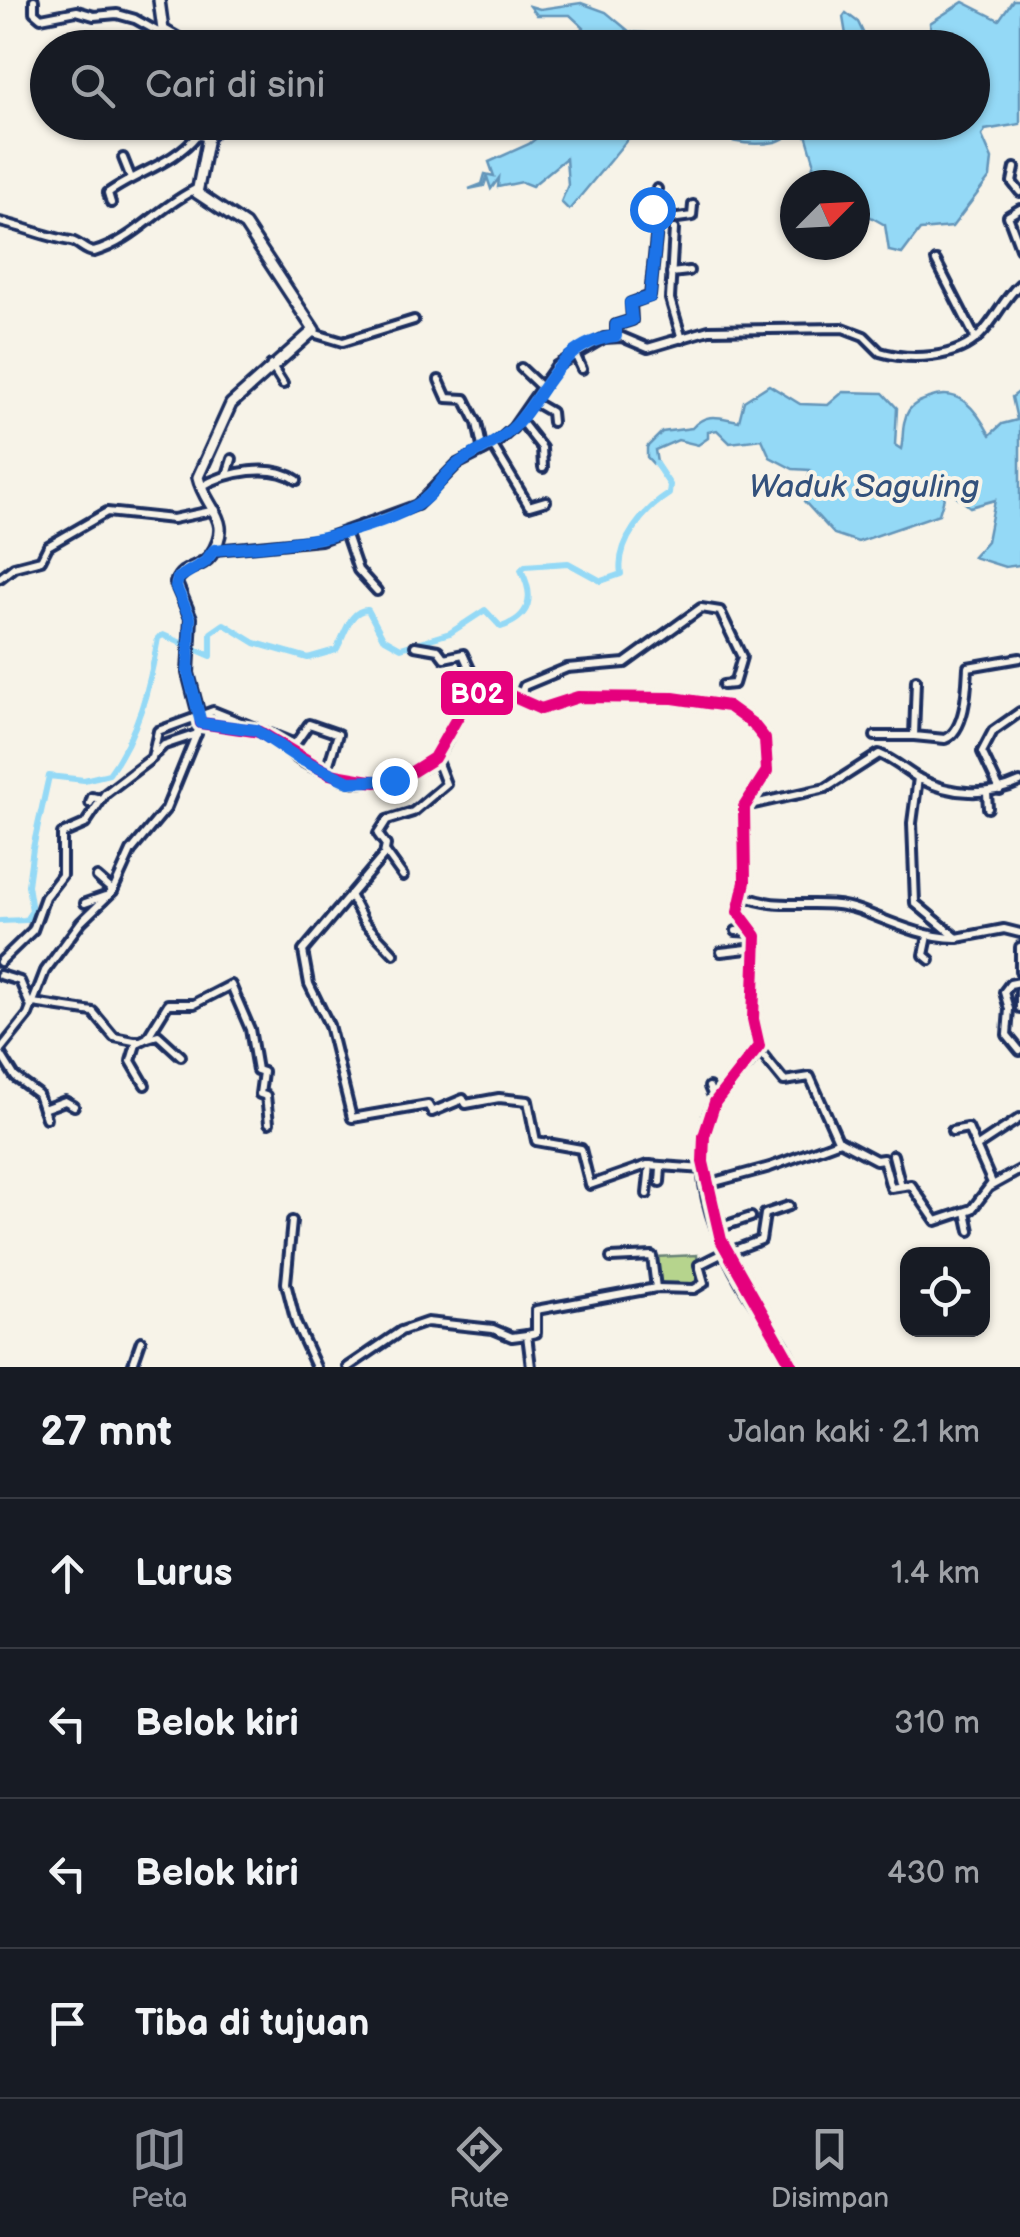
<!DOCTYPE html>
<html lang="id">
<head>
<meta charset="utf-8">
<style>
  body { margin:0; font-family:"Balsamiq Sans",sans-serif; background:#242831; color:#f1f3f6 }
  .controls { position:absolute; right:30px; bottom:30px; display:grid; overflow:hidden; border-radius:20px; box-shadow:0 2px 8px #0004 }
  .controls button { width:90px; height:90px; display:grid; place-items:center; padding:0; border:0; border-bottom:2px solid #363941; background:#171b24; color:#f1f3f6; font:50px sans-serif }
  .compass { position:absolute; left:780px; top:170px; width:90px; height:90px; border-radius:50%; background:#171b24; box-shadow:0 2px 8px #0004; rotate:66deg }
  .stop { position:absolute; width:30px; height:30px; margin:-22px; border:8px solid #1a73e8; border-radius:50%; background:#fff }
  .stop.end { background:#1a73e8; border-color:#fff; box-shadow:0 2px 10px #0008 }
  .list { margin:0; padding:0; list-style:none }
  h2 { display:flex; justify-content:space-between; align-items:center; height:130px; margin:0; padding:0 40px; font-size:42px }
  h2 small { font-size:32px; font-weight:400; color:#9ea1a6 }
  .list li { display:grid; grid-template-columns:65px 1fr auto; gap:30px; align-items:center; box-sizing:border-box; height:150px; padding:0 40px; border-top:2px solid #363941 }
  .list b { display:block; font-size:38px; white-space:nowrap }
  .list em { font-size:32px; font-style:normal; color:#9ea1a6 }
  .icon { flex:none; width:55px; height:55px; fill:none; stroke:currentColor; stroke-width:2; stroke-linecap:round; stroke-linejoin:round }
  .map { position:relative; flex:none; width:1020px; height:1367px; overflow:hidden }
  .search { position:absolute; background:#171b24; box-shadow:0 2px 8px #0004; left:30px; right:30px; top:30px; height:110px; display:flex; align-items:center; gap:25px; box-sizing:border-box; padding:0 35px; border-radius:55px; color:#9ea1a6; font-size:38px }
  .sheet { height:730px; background:#171b24 }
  nav { display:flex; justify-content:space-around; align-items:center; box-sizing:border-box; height:140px; border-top:2px solid #363941; background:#171b24; font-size:28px; color:#9ea1a6 }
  nav a { display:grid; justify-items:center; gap:5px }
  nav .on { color:#8c9099 }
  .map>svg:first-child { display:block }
  .green { fill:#b6d48d; stroke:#688276; stroke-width:2.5 }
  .water { fill:#94d9f6; stroke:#6495b9; stroke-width:2.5 }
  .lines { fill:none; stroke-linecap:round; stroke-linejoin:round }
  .river { stroke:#94d9f6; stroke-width:6 }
  .minor-casing { stroke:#1b2f5e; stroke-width:14 }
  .major-casing { stroke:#1b2f5e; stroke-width:16 }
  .minor { stroke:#f7f3e8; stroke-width:6 }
  .major { stroke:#f7f3e8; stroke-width:9 }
  .bus-1-casing { stroke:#f7f3e8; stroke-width:20 }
  .bus-1 { stroke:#e5007d; stroke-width:12 }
  .route { stroke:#1a73e8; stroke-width:12 }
  .labels { text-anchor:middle; stroke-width:8; stroke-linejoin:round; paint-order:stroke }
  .water-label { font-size:32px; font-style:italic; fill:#33517c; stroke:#f7f3e8 }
  .line-badge { stroke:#f7f3e8; stroke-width:4 }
  .badge-label { font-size:28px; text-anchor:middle; font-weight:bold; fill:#fff }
</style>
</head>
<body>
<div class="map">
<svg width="1020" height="1367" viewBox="0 0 1020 1367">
  <rect width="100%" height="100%" fill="#f7f3e8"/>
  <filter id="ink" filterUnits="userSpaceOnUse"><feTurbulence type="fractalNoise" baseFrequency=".01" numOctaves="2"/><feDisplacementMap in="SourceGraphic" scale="20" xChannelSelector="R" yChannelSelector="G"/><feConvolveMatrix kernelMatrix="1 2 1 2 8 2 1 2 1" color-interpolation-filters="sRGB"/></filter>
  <g filter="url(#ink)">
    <polygon class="green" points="697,1255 699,1285 657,1287 655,1257"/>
    <g class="water">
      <path d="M1013 0H1020V124L985 130 982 136 992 159 990 177 952 227 920 230 902 254 889 251 885 225 855 208V185H841L828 174H811L814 161 805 131C792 130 787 139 775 142 749 147 718 142 700 123L972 122V48L932 47 930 23 963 2 999 20Z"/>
      <polygon points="581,3 606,12 630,32 681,35 699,39 708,47 555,47 554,43 584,33 584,28 570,15 537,15 530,6 540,9"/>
      <polygon points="846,13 858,22 870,47 848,47 843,17"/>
      <polygon points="557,122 641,123 569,210 561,202 568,185 566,158 532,186 522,182 498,187 499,178 491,189 487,177 484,186 469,189 482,184 485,174 494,176 489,162 529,144"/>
      <path d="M769 385 800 404 828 405 843 392 883 393 897 408 895 445 901 449C904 438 901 422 909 410 914 403 921 401 929 398 960 386 977 411 990 435L1002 424 1017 420 1012 397 1020 391V565L1005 567 973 557 987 541 995 500 970 507 947 488 939 514 858 542 834 534 804 501 810 470 793 469 770 457 762 439 730 443 717 430 708 432V438L698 445 678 440 655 450 658 469 647 457V447L662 432 692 428C707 411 720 418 739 421L744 401Z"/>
    </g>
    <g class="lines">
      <path class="river" d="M0 921 26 920 32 911 28 885 33 848 49 776 84 780 109 774C138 735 150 685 158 638L163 635 211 656V633L224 624 255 643 308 658 336 650C345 636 349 609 368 610L383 638 401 648 450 633 485 610 501 627C531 617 535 597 521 570L525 566 568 563 601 581 621 574C616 542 644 510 669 494L670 485 656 464"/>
      <defs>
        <g id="minor">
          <polyline points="34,0 34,12 41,18 77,11 94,16 117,14 135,19 171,39"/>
          <polyline points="220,127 233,122"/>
          <polyline points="123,158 131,178"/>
          <polyline points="1015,168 1012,182 1020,192"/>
          <path d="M111 203 108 193C137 172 175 163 197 135L207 138"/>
          <polyline points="1020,209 1008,216 1020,248"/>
          <polyline points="656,221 692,216 693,205"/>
          <path d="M0 222C25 227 48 238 71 241 80 243 84 251 94 252 135 240 158 207 196 189"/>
          <polyline points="674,229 670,299 682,339"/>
          <polyline points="936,261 976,339"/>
          <polyline points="671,273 689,271"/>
          <polyline points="313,333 343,342 414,320"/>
          <polyline points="616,336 616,325 632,320 631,303 650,296 657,228 651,201 657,189"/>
          <polyline points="575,354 582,369"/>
          <polyline points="271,365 283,384"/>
          <polyline points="521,368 541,387"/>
          <polyline points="439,380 447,398 465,399 477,423 483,451"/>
          <polyline points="532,401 551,412 552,422"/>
          <polyline points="520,420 542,448 543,468"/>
          <polyline points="493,446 529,506 546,501"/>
          <polyline points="227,475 232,459"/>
          <path d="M201 487C227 471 272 463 297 480"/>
          <polyline points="345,532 358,570 377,591"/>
          <path d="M215 550 321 540 417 505 457 464 493 446 513 428 556 366 604 338 622 337 648 348 709 330 843 328 864 336 880 352C910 361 957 359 980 335 996 319 1003 299 1020 284"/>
          <polyline points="0,578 14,567 41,560 48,546 107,512 173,519 216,510"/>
          <polyline points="415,646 438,650 444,658 463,654 479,689"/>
          <path d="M916 680 914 736 945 739C966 731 967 686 968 667L1020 658"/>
          <polyline points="519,699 524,686 567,668 625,663 701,608 720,611 742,657 734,684 723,685"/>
          <polyline points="875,736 914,736"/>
          <polyline points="156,753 164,745 197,734"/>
          <polyline points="436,758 446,784 413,812 387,820 378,834 386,845 384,855 303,951 309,984 329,1025 352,1118 428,1105 432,1112 463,1099 466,1104 499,1098 528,1101 536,1141 581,1149 590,1185 647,1165 704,1169"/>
          <polyline points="918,778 912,823 915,903 957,938 1004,929 1020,933"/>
          <polyline points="1000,790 982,752 993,731 1020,712"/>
          <polyline points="987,793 988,808"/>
          <polyline points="90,803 92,797 101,799"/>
          <path d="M745 806 826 788 879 754C894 760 906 771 920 779 951 795 988 797 1020 782"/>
          <polyline points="385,851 403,876"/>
          <polyline points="97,877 113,891"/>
          <path d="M742 895C780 913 821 896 859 910 889 921 923 938 956 938"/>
          <polyline points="351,897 364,922 394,954"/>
          <polyline points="85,903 105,896"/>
          <polyline points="736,931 753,932"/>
          <polyline points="928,936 924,955 930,960"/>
          <polyline points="1020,947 1020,971"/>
          <polyline points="721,952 756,948"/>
          <polyline points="0,962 33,930 45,897 62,875 62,834 85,824 105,794 152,758 158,731 213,711 295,744 309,724 338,734 327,770"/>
          <polyline points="0,975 20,981 31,1007"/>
          <polyline points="1020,982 1010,984 1004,992 1009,1009 1007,1035 1020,1051"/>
          <polyline points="1020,992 1020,1008"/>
          <polyline points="33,1003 93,1012 114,1037 139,1042 147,1038 168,1004 194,1004 231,985 250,1029 257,1070 263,1072 260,1094 266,1096 269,1123"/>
          <polyline points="148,1038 158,1035 181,1056"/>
          <polyline points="137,1041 131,1061 145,1085"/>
          <polyline points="758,1049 784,1081 810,1077 838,1140 876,1160 883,1159 891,1188 911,1185 936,1221 972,1209 992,1183 968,1128 952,1131"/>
          <polyline points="0,1050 28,1015 45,971 81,922 113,891 131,851 166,809 201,723"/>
          <polyline points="0,1053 15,1077 38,1094 46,1118"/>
          <polyline points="709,1087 715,1101"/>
          <polyline points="43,1109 65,1101 74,1106"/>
          <polyline points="976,1147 1020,1118"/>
          <polyline points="893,1155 901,1186"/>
          <polyline points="660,1182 661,1168"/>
          <polyline points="707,1184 770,1167 840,1141"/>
          <polyline points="991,1186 1020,1170"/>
          <polyline points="647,1194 650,1165"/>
          <polyline points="966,1212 970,1231"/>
          <polyline points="292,1221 286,1283 296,1323 316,1367"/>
          <polyline points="718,1228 751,1217"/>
          <polyline points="729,1252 761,1240 765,1214 789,1206"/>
          <polyline points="611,1258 652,1256 656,1288"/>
          <polyline points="132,1367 141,1341"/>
          <polyline points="348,1367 401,1331 427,1322 493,1329 512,1337 527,1335"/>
          <polyline points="531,1367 527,1335 536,1333 536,1310 656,1288 694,1289 704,1283 699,1265 727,1251"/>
        </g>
        <g id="major">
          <polyline points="159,0 163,30 194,48"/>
          <path d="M223 122 208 137 197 193 245 225 314 330 231 404 198 477C205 509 235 519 211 555 201 569 182 565 176 583L191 618 188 673 201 723C226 725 246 725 269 736 281 741 288 752 300 759 341 783 380 792 423 767 456 748 453 694 489 686L541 709 578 697 673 698 728 706 753 724 765 739 767 771 744 807 745 882 738 912 756 936 753 1019 759 1046C749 1071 720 1082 710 1112 687 1175 722 1256 758 1308 771 1329 785 1343 793 1367"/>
        </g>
      </defs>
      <use href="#minor" class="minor-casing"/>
      <use href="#major" class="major-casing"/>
      <use href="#minor" class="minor"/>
      <use href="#major" class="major"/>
      <defs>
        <polyline id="bus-1" points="201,723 260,732 330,774 376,782 407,775 434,758 468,699 489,686 541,709 578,697 673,698 728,706 753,724 765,739 767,771 744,807 745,882 738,912 756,936 753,1019 759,1046 715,1102 704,1136 703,1162 721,1240 793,1367"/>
      </defs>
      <use href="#bus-1" class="bus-1-casing"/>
      <use href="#bus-1" class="bus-1"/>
    </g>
  </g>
  <g class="lines" filter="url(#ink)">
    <path class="route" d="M394 780 349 782 298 758 256 730 201 723 188 672 190 618 176 587 178 578 205 562 214 550C282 545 353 539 415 506 435 495 442 475 459 463 479 449 499 443 516 425 548 390 559 342 616 336V325L632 320 630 303 650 297 657 228 652 209"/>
  </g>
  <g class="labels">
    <g class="water-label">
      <text x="864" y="497">Waduk Saguling</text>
    </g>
  </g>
  <rect class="line-badge" x="439" y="669" width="76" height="48" rx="10" fill="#e5007d"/>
  <g class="badge-label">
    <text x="477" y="703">B02</text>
  </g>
</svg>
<div class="controls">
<button><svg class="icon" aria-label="locate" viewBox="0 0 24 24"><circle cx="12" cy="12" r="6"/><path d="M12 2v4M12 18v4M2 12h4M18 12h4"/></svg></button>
</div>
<svg class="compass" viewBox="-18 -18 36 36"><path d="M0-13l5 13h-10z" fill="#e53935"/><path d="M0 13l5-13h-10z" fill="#9ea1a6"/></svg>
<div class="stop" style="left:652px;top:209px"></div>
<div class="stop end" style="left:394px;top:780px"></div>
<div class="search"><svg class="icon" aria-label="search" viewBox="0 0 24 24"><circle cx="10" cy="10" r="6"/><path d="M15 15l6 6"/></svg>Cari di sini</div>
</div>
<section class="sheet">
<h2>27 mnt<small>Jalan kaki · 2.1 km</small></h2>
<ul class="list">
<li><svg class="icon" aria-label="ahead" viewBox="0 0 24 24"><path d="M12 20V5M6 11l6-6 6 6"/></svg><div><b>Lurus</b></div><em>1.4 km</em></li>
<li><svg class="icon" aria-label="left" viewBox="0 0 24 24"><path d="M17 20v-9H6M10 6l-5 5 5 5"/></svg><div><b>Belok kiri</b></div><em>310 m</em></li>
<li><svg class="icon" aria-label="left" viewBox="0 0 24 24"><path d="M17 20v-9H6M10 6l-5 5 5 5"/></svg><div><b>Belok kiri</b></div><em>430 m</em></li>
<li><svg class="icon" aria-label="arrive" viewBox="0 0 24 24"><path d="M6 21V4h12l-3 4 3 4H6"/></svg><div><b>Tiba di tujuan</b></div></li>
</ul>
</section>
<nav>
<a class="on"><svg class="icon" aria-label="map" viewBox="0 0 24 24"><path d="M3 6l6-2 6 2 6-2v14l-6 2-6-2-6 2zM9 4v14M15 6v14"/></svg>Peta</a>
<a><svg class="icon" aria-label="directions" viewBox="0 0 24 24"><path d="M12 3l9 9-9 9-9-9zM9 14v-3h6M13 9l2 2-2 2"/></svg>Rute</a>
<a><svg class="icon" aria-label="saved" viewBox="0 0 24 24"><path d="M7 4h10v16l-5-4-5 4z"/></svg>Disimpan</a>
</nav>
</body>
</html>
